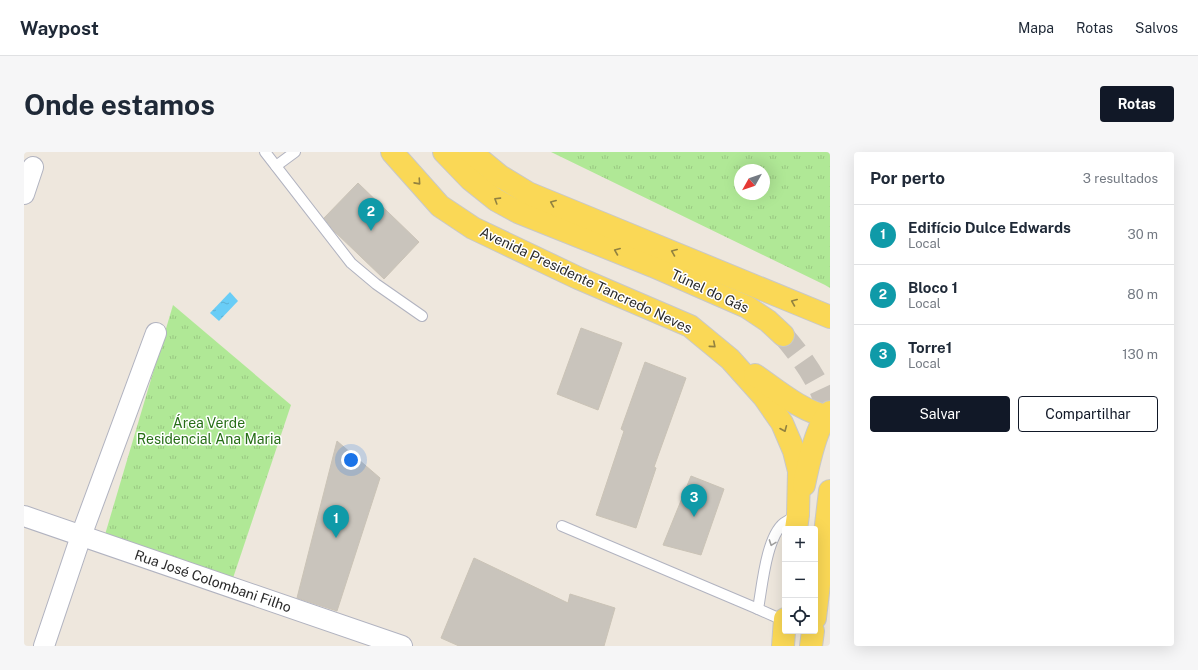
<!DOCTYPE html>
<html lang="pt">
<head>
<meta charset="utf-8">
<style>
  body { margin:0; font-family:"Public Sans",sans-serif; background:#f6f6f7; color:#1f2937 }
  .controls { position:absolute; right:12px; bottom:12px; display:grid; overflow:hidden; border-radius:4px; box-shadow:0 4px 16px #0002 }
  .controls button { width:36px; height:36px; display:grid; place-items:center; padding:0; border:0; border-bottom:1px solid #e0e1e3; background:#fff; color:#1f2937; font:20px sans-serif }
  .compass { position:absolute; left:710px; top:12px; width:36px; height:36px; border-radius:50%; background:#fff; box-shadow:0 4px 16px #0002; rotate:230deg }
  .you { position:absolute; left:327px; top:308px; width:14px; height:14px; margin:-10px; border:3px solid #fff; border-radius:50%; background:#1a73e8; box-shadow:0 0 0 6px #1a73e833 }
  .badge { display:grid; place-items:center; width:26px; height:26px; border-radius:50%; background:#111827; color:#fff; font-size:13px; font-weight:700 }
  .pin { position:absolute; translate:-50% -33px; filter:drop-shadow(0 1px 2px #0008) }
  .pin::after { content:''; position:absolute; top:21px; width:14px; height:12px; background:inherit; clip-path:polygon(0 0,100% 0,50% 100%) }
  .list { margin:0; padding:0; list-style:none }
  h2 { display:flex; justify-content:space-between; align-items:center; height:52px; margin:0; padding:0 16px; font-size:17px }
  h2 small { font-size:13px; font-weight:400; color:#747a83 }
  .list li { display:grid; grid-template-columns:26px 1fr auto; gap:12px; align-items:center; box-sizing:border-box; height:60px; padding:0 16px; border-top:1px solid #e0e1e3 }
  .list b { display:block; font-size:15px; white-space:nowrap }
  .list p { margin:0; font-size:13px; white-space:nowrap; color:#747a83 }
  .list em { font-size:13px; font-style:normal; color:#747a83 }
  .actions { display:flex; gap:8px; padding:12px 16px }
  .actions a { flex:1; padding:9px 0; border:1px solid #111827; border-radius:4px; text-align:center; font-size:14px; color:#111827 }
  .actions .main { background:#111827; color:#fff }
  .icon { flex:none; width:22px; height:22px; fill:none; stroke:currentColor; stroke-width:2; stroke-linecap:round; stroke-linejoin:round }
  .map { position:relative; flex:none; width:806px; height:494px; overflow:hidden; border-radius:4px }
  header { display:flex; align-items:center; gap:24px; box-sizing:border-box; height:56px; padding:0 20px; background:#fff; border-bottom:1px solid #e0e1e3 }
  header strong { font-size:19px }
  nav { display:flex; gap:22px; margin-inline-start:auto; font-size:14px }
  .intro { display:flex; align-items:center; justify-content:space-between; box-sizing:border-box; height:96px; padding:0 24px }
  h1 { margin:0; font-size:28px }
  .button { padding:10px 18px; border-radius:4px; background:#111827; color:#fff; font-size:14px; font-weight:700 }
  main { display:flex; gap:24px; padding:0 24px }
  aside { flex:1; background:#fff; border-radius:4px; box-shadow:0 4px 16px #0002 }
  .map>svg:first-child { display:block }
  .grass { fill:url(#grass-tufts); fill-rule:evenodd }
  .water { fill:url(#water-ripples) }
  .building { fill:#c9c4bc; stroke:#cac3b6 }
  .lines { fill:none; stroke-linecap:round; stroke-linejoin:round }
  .primary-tunnel { stroke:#c7c1b9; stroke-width:22; stroke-dasharray:22 11; stroke-linecap:butt }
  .service-casing { stroke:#b1b3c0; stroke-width:12 }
  .minor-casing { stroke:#b1b3c0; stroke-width:22 }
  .primary-casing { stroke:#c8c8c8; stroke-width:24 }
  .service { stroke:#fff; stroke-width:10 }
  .minor { stroke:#fff; stroke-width:20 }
  .primary { stroke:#fad856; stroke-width:22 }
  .oneway { stroke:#928240 }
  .oneway2 { stroke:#a0a0a0 }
  .labels { text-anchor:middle; stroke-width:3; stroke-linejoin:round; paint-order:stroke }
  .street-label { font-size:14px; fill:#2b2b2b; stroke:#fff }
  .park-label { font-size:14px; fill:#266e16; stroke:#fff }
</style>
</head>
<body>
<header>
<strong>Waypost</strong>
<nav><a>Mapa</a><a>Rotas</a><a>Salvos</a></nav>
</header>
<div class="intro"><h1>Onde estamos</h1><a class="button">Rotas</a></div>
<main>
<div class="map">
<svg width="806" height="494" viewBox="0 0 806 494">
  <defs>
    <pattern id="grass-tufts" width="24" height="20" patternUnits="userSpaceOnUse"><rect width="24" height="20" fill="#b0e896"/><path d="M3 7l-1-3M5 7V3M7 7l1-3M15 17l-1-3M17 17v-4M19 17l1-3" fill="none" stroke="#98c781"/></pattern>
    <pattern id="water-ripples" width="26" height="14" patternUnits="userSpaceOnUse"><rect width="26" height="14" fill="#69cdf6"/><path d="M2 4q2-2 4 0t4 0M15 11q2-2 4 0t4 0" fill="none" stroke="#5bb0d3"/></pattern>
  </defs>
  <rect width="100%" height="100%" fill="#eee7dd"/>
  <g class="grass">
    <path d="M527 0H806V136L801 133ZM716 18H740V42H716Z"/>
    <polygon points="149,153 267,253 206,435 80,386"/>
  </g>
  <polygon class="water" points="206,140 214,149 195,169 186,161"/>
  <g class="building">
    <polygon points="334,31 395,90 360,127 310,79 300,66"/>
    <polygon points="557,176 598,191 574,258 533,242"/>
    <polygon points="621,210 662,226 630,315 632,316 612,376 572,363 600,279 597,277"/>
    <polygon points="313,289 356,326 313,459 273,446"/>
    <polygon points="667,324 700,337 677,403 639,393"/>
    <polygon points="450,406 544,451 546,442 591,456 580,494 435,494 417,486"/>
  </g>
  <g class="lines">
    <path class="primary-tunnel" d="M759 183C780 208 800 235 806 268"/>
    <defs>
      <g id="service">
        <polyline points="241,0 327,111 352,132 398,164"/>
        <polyline points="252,14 271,0"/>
        <polyline points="538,374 734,457"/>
        <path d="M761 469 734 457C738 436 742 385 760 371 764 368 769 366 774 363"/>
      </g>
      <g id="minor">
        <polyline points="0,42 9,15"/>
        <polyline points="0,364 378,494"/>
        <polyline points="20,494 57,384 132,181"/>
      </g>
      <g id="primary">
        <polyline points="368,0 416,54 449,76 554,126 666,174 706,207 740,245 758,271 770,299 775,319 774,363 772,377"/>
        <polyline points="420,0 447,28 472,48 494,60 629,114 723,155 744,169 759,183"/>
        <polyline points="447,0 476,24 504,41 806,165"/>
        <path d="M731 223C754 239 778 260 806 265"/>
        <path d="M780 333C784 314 792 273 806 260"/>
        <polyline points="791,466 806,339"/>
        <polyline points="759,494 761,467"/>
        <polyline points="787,494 789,479"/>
      </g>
    </defs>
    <use href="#service" class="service-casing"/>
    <use href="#minor" class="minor-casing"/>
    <use href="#primary" class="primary-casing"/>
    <use href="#service" class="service"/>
    <use href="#minor" class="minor"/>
    <use href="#primary" class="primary"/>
  </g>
  <defs><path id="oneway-chevron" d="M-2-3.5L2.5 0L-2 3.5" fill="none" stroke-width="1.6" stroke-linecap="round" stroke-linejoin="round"/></defs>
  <g class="oneway">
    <use href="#oneway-chevron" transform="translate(394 30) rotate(48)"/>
    <use href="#oneway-chevron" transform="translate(473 48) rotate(-148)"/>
    <use href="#oneway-chevron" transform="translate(529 51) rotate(-158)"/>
    <use href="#oneway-chevron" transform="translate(593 99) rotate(-158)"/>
    <use href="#oneway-chevron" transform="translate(650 100) rotate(-158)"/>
    <use href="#oneway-chevron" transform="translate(770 150) rotate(-158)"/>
    <use href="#oneway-chevron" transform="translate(689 193) rotate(40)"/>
    <use href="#oneway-chevron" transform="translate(760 277) rotate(67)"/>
  </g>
  <use class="oneway2" href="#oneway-chevron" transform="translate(748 391) rotate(110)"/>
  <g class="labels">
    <g class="street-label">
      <text transform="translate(562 128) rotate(25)" y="5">Avenida Presidente Tancredo Neves</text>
      <text transform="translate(686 139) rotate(25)" y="5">Túnel do Gás</text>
      <text transform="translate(189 429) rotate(19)" y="5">Rua José Colombani Filho</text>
    </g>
    <g class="park-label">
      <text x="185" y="276">Área Verde<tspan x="185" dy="16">Residencial Ana Maria</tspan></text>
    </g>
  </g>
</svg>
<div class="controls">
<button>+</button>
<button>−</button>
<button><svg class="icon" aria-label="locate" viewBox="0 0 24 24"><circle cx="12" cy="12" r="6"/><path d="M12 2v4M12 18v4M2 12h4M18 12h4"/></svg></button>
</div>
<svg class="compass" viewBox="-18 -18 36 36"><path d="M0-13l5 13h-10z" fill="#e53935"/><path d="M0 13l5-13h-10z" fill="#747a83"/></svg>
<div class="you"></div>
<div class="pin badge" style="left:312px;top:386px;background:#0f9aa8">1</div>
<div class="pin badge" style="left:347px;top:79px;background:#0f9aa8">2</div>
<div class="pin badge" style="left:670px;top:365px;background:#0f9aa8">3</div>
</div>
<aside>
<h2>Por perto<small>3 resultados</small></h2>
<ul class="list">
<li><span class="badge" style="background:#0f9aa8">1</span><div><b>Edifício Dulce Edwards</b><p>Local</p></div><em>30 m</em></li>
<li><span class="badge" style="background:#0f9aa8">2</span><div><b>Bloco 1</b><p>Local</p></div><em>80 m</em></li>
<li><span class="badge" style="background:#0f9aa8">3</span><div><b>Torre1</b><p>Local</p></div><em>130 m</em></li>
</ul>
<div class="actions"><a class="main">Salvar</a><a>Compartilhar</a></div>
</aside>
</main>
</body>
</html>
